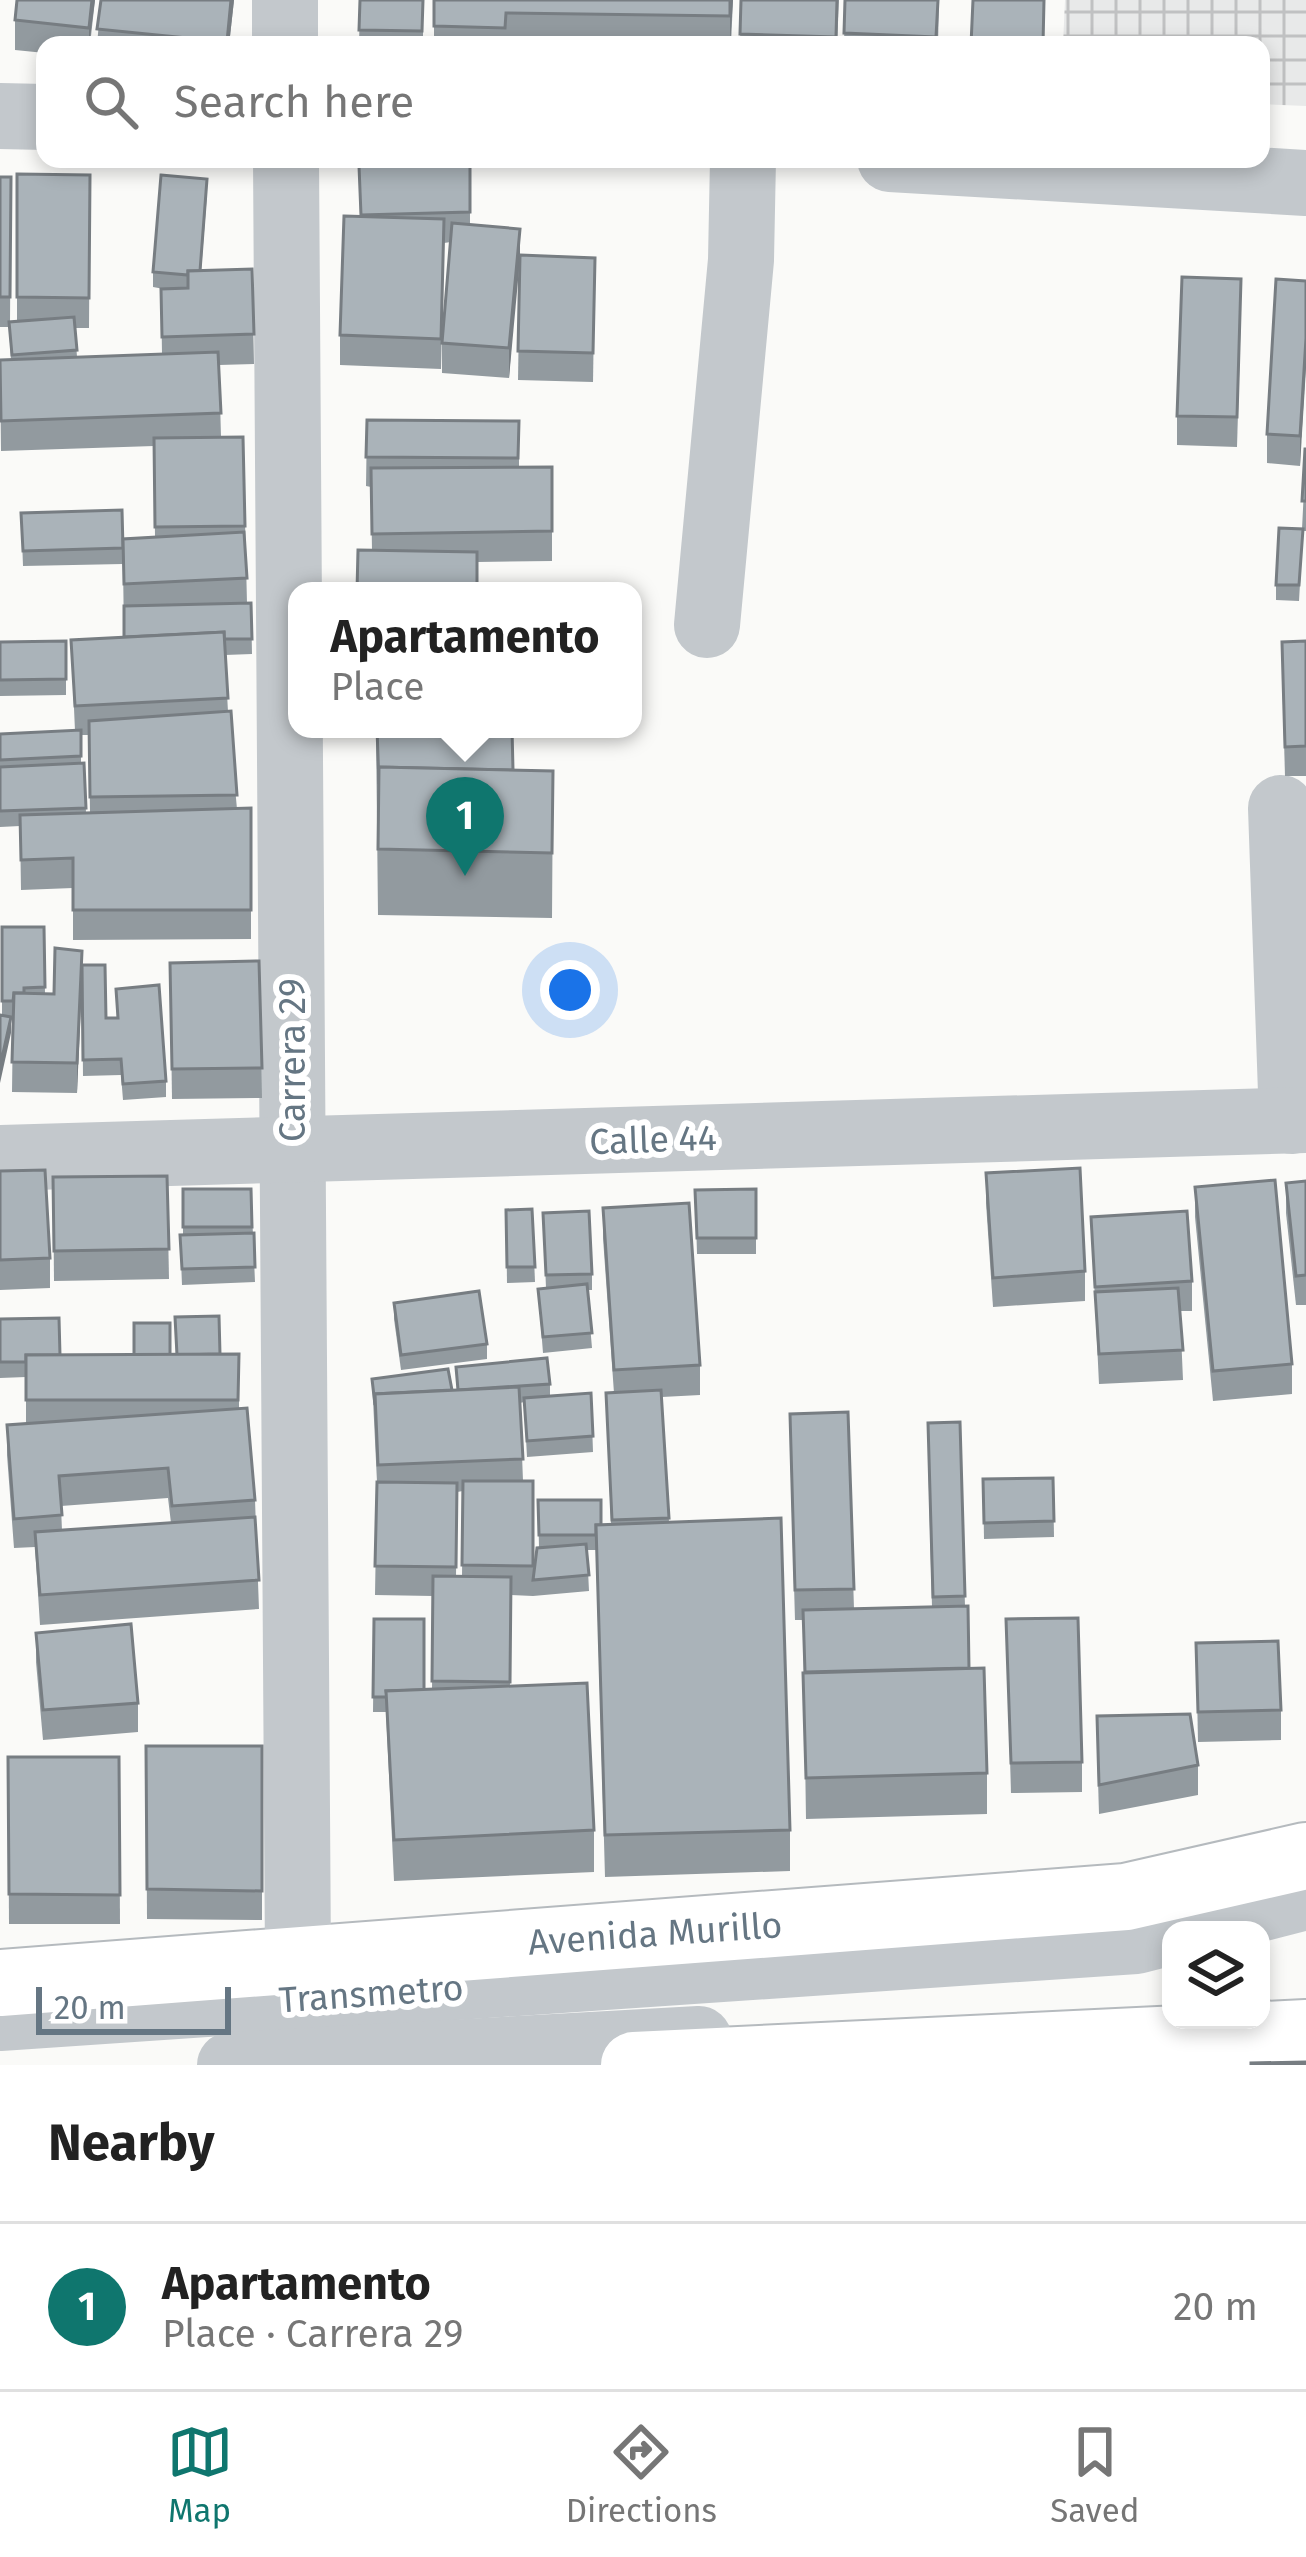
<!DOCTYPE html>
<html lang="en">
<head>
<meta charset="utf-8">
<style>
  body { margin:0; font-family:"Fira Sans",sans-serif; background:#f6f6f6; color:#222 }
  .controls { position:absolute; right:36px; bottom:36px; display:grid; overflow:hidden; border-radius:24px; box-shadow:0 6px 18px #0003 }
  .controls button { width:108px; height:108px; display:grid; place-items:center; padding:0; border:0; border-bottom:3px solid #e0e0e0; background:#fff; color:#222; font:60px sans-serif }
  .scale { position:absolute; left:36px; bottom:30px; width:195px; box-sizing:border-box; padding-left:12px; border:6px solid #657683; border-top:0; font-size:33px; line-height:42px; white-space:nowrap; color:#657683; -webkit-text-stroke:9px #fff; paint-order:stroke }
  .you { position:absolute; left:570px; top:990px; width:42px; height:42px; margin:-30px; border:9px solid #fff; border-radius:50%; background:#1a73e8; box-shadow:0 0 0 18px #1a73e833 }
  .badge { display:grid; place-items:center; width:78px; height:78px; border-radius:50%; background:#0f766e; color:#fff; font-size:39px; font-weight:700 }
  .pin { position:absolute; translate:-50% -99px; filter:drop-shadow(0 3px 6px #0008) }
  .pin::after { content:''; position:absolute; top:63px; width:42px; height:36px; background:inherit; clip-path:polygon(0 0,100% 0,50% 100%) }
  .popup { position:absolute; left:288px; top:582px; width:354px; height:156px; box-sizing:border-box; display:grid; place-content:center; border-radius:24px; background:#fff; filter:drop-shadow(0 3px 9px #0005); font-size:39px; white-space:nowrap; color:#767676 }
  .popup b { font-size:45px; color:#222 }
  .popup::after { content:''; position:absolute; left:50%; top:100%; margin-left:-24px; border:24px solid transparent; border-top-color:#fff }
  .list { margin:0; padding:0; list-style:none }
  h2 { display:flex; justify-content:space-between; align-items:center; height:156px; margin:0; padding:0 48px; font-size:51px }
  h2 small { font-size:39px; font-weight:400; color:#767676 }
  .list li { display:grid; grid-template-columns:78px 1fr auto; gap:36px; align-items:center; box-sizing:border-box; height:168px; padding:0 48px; border-top:3px solid #e0e0e0 }
  .list b { display:block; font-size:45px; white-space:nowrap }
  .list p { margin:0; font-size:39px; white-space:nowrap; color:#767676 }
  .list em { font-size:39px; font-style:normal; color:#767676 }
  .icon { flex:none; width:66px; height:66px; fill:none; stroke:currentColor; stroke-width:2; stroke-linecap:round; stroke-linejoin:round }
  .map { position:relative; flex:none; width:1306px; height:2065px; overflow:hidden }
  .search { position:absolute; background:#fff; box-shadow:0 6px 18px #0003; left:36px; right:36px; top:36px; height:132px; display:flex; align-items:center; gap:30px; box-sizing:border-box; padding:0 42px; border-radius:24px; color:#767676; font-size:45px }
  .sheet { height:324px; background:#fff }
  nav { display:flex; justify-content:space-around; align-items:center; box-sizing:border-box; height:168px; border-top:3px solid #e0e0e0; background:#fff; font-size:33px; color:#767676 }
  nav a { display:grid; justify-items:center; gap:6px }
  nav .on { color:#0f766e }
  .map>svg:first-child { display:block }
  .industrial { fill:url(#industrial-grid) }
  .lines { fill:none; stroke-linecap:round; stroke-linejoin:round }
  .major-casing { stroke:#b5babe; stroke-width:70 }
  .minor { stroke:#c3c8cc; stroke-width:66 }
  .major { stroke:#fff; stroke-width:66 }
  .wall { fill:#929a9f; fill-rule:evenodd }
  .shaded-wall { fill:#777d82 }
  .building { fill:#aab3b9; stroke:#777d82; stroke-width:3 }
  .labels { text-anchor:middle; stroke-width:12; stroke-linejoin:round; paint-order:stroke }
  .street-label { font-size:36px; fill:#657683; stroke:#fff }
</style>
</head>
<body>
<div class="map">
<svg width="1306" height="2065" viewBox="0 0 1306 2065">
  <defs>
    <pattern id="industrial-grid" width="8" height="8" patternUnits="userSpaceOnUse" patternTransform="scale(3)"><rect width="8" height="8" fill="#e8e9e9"/><path d="M0 4h8M4 0v8" fill="none" stroke="#c0c1c2"/></pattern>
  </defs>
  <rect width="100%" height="100%" fill="#fafaf8"/>
  <polygon class="industrial" points="1065,0 1306,0 1306,106 1261,104 1261,45 1063,45"/>
  <g class="lines">
    <defs>
      <g id="major">
        <polyline points="0,1983 1126,1897 1306,1856"/>
        <polyline points="634,2065 1306,2033"/>
      </g>
    </defs>
    <use href="#major" class="major-casing"/>
    <g class="minor">
      <polyline points="285,0 285,45"/>
      <polyline points="0,116 45,117"/>
      <polyline points="286,159 298,1961"/>
      <polyline points="890,159 1306,183"/>
      <polyline points="707,625 741,260 743,159"/>
      <polyline points="1281,808 1292,1121"/>
      <polyline points="0,1158 1306,1120"/>
      <polyline points="1178,1930 1306,1897"/>
      <polyline points="0,2018 1136,1941 1171,1932"/>
      <polyline points="230,2065 699,2039"/>
    </g>
    <use href="#major" class="major"/>
  </g>
  <g class="wall">
    <polygon points="95,0 90,45 45,45 45,53 15,50 15,20"/>
    <polygon points="101,0 234,0 229,45 97,45"/>
    <polygon points="360,0 423,0 423,45 359,45"/>
    <polygon points="434,0 733,0 731,45 434,45"/>
    <polygon points="741,0 839,0 837,45 740,45"/>
    <polygon points="845,0 939,0 938,45 844,45"/>
    <polygon points="470,164 470,225 520,229 509,378 442,373 442,343 451,242 444,243 441,369 340,365 340,335 360,217 359,166"/>
    <path d="M17 174 90 175 89 328H75L77 357 162 354 161 289H164L153 287V272L207 194 201 271 252 269 254 364 219 365 221 437H243L247 603H251L252 654 225 655 228 712 237 809 251 808V939L73 940V888L21 890 20 826 0 827V734L75 731 71 640 124 637 123 564 23 566 21 513 123 538 155 537 154 446 1 451 0 360H11L9 327H0V177H11L10 322 17 321ZM81 735H89L90 813H86L84 763H81Z"/>
    <polygon points="520,255 595,258 593,382 518,380"/>
    <polygon points="1306,281 1300,466 1267,463 1267,434"/>
    <polygon points="1241,309 1237,447 1177,445 1177,416"/>
    <polygon points="367,420 519,421 519,467 552,467 552,561 477,562 372,550 371,487 366,486"/>
    <polygon points="1306,449 1306,531 1303,531 1299,601 1276,600 1276,585 1302,529"/>
    <polygon points="66,641 66,695 0,696 0,642"/>
    <polygon points="1306,641 1306,776 1285,776 1282,671"/>
    <polygon points="376,729 513,770 553,771 552,918 378,915"/>
    <polygon points="2,927 44,927 45,994 54,994 82,951 77,1093 12,1092 13,1016 8,1016 11,1033 2,1015"/>
    <polygon points="259,961 262,1098 172,1099 170,963"/>
    <polygon points="82,965 106,1018 117,1018 116,989 166,1081 166,1097 123,1100 121,1075 83,1076"/>
    <polygon points="0,1171 50,1258 50,1288 0,1290"/>
    <polygon points="986,1173 1085,1271 1085,1301 993,1307 986,1203"/>
    <polygon points="167,1176 169,1279 54,1281 53,1177"/>
    <polygon points="1306,1181 1306,1305 1296,1305 1286,1213 1286,1183"/>
    <polygon points="1195,1187 1292,1364 1292,1394 1213,1401 1195,1217"/>
    <polygon points="183,1189 251,1189 255,1282 182,1285 180,1235 183,1235"/>
    <polygon points="756,1189 756,1254 697,1254 695,1190"/>
    <path d="M603 1208 700 1365V1395L662 1397 669 1522 790 1830V1871L605 1877 596 1550H587L589 1591 533 1596 511 1595 510 1686 594 1830V1872L394 1881 386 1712H373L374 1619 424 1690 432 1689 433 1596 375 1595 377 1482 372 1379 457 1390 456 1367 550 1384V1396L591 1393 593 1452 527 1457 524 1402 520 1403 523 1481H533V1580L539 1548 538 1500 601 1525 611 1524 606 1393H614L603 1238ZM463 1491 462 1577H456L457 1492Z"/>
    <polygon points="532,1209 535,1282 507,1283 506,1210"/>
    <polygon points="543,1213 592,1274 592,1290 587,1290 592,1348 543,1353 538,1289 546,1288"/>
    <polygon points="1091,1217 1192,1281 1192,1311 1180,1311 1183,1380 1099,1384"/>
    <polygon points="394,1303 487,1344 487,1359 401,1370 394,1319"/>
    <path d="M175 1317 220 1354H239V1409L255 1500 259 1609 40 1625 35 1547 14 1548 7 1455V1425L26 1424V1377L0 1378V1319L60 1355H176ZM168 1498 171 1523 62 1531 61 1506Z"/>
    <polygon points="848,1412 854,1609 932,1607 928,1453 960,1422 965,1606 969,1669 987,1773 987,1814 806,1819 803,1620 795,1620 790,1443"/>
    <polygon points="1053,1478 1054,1537 984,1539 983,1479"/>
    <polygon points="1006,1619 1082,1762 1082,1792 1011,1793"/>
    <polygon points="36,1633 138,1703 138,1732 43,1740 36,1662"/>
    <polygon points="1196,1643 1281,1710 1281,1740 1198,1742"/>
    <polygon points="146,1746 262,1746 262,1920 147,1919"/>
    <polygon points="1097,1746 1198,1765 1198,1795 1099,1814"/>
    <polygon points="8,1757 119,1757 120,1924 9,1924"/>
  </g>
  <g class="shaded-wall">
    <polygon points="92,0 95,0 89,45 89,28"/>
    <polygon points="231,0 234,0 229,45 227,45"/>
    <polygon points="730,0 733,0 730,45"/>
    <polygon points="520,229 520,259 509,378 509,348"/>
    <polygon points="1306,338 1306,368 1300,466 1300,436"/>
    <polygon points="82,951 82,981 77,1093 77,1063"/>
    <polygon points="11,1017 11,1033 0,1083 0,1067"/>
  </g>
  <g class="building">
    <polygon points="17,0 92,0 89,28 15,20"/>
    <polygon points="101,0 231,0 227,42 97,29"/>
    <polygon points="360,0 423,0 422,31 359,30"/>
    <polygon points="434,0 730,0 730,16 506,13 505,28 434,26"/>
    <polygon points="741,0 837,0 836,37 740,34"/>
    <polygon points="845,0 938,0 936,37 844,33"/>
    <polygon points="973,0 1044,0 1043,45 971,45"/>
    <polygon points="470,164 470,212 361,215 359,166"/>
    <polygon points="17,174 90,175 89,298 17,297"/>
    <polygon points="161,175 207,179 200,271 188,271 188,275 153,272"/>
    <polygon points="0,177 11,177 10,297 0,297"/>
    <polygon points="344,216 444,219 441,339 340,335"/>
    <polygon points="452,223 520,229 509,348 442,343"/>
    <polygon points="520,255 595,258 593,353 518,351"/>
    <polygon points="252,269 254,334 162,337 161,289 188,288 188,271"/>
    <polygon points="1182,277 1241,279 1237,417 1177,416"/>
    <polygon points="1276,279 1306,281 1306,338 1300,436 1267,434"/>
    <polygon points="74,317 77,350 12,355 9,322"/>
    <polygon points="218,352 221,413 1,421 0,360"/>
    <polygon points="367,420 519,421 518,458 366,457"/>
    <polygon points="243,437 245,526 155,527 154,438"/>
    <polygon points="1305,449 1306,449 1306,501 1302,501"/>
    <polygon points="552,467 552,531 372,534 371,468"/>
    <polygon points="122,510 123,548 23,551 21,513"/>
    <polygon points="1279,528 1303,529 1299,585 1276,585"/>
    <polygon points="244,532 247,578 124,584 123,539"/>
    <polygon points="358,550 477,552 477,591 357,591"/>
    <polygon points="251,603 252,639 224,639 224,632 124,637 124,606"/>
    <polygon points="224,632 228,698 75,706 71,640"/>
    <polygon points="66,641 66,679 0,680 0,642"/>
    <polygon points="1306,641 1306,746 1285,747 1282,642"/>
    <polygon points="231,711 237,795 90,797 89,721"/>
    <polygon points="377,729 512,729 513,770 379,767 379,784"/>
    <polygon points="81,730 81,756 0,760 0,734"/>
    <polygon points="84,763 86,808 0,811 0,767"/>
    <polygon points="379,767 553,771 552,853 378,849"/>
    <polygon points="251,808 251,910 73,910 73,858 21,860 20,815"/>
    <polygon points="2,927 44,927 45,987 24,988 24,993 14,993 13,1001 2,1001"/>
    <polygon points="55,948 82,951 77,1063 12,1062 14,993 54,994"/>
    <polygon points="259,961 262,1068 172,1069 170,963"/>
    <polygon points="82,965 105,965 106,1018 118,1018 116,989 159,985 166,1081 123,1084 121,1059 83,1060"/>
    <polygon points="0,1015 11,1017 0,1067"/>
    <polygon points="1080,1168 1085,1271 993,1278 986,1173"/>
    <polygon points="45,1170 50,1258 0,1260 0,1171"/>
    <polygon points="167,1176 169,1249 54,1251 53,1177"/>
    <polygon points="1275,1180 1292,1364 1213,1371 1195,1187"/>
    <polygon points="1306,1181 1306,1275 1296,1276 1286,1183"/>
    <polygon points="183,1189 251,1189 252,1227 183,1227"/>
    <polygon points="756,1189 756,1238 697,1238 695,1190"/>
    <polygon points="689,1203 700,1365 614,1370 603,1208"/>
    <polygon points="532,1209 535,1267 507,1267 506,1210"/>
    <polygon points="589,1211 592,1274 546,1275 543,1213"/>
    <polygon points="1187,1211 1192,1281 1095,1287 1091,1217"/>
    <polygon points="254,1233 255,1267 182,1269 180,1235"/>
    <polygon points="587,1284 592,1333 543,1337 538,1289"/>
    <polygon points="1178,1288 1183,1350 1099,1354 1095,1292"/>
    <polygon points="479,1291 487,1344 401,1355 394,1303"/>
    <polygon points="219,1316 220,1354 177,1355 175,1317"/>
    <polygon points="59,1318 60,1355 26,1355 26,1362 0,1362 0,1319"/>
    <rect x="134" y="1323" width="36" height="32"/>
    <polygon points="239,1354 238,1400 26,1400 26,1355"/>
    <polygon points="547,1358 550,1384 458,1390 456,1367"/>
    <polygon points="448,1369 452,1390 375,1394 375,1405 372,1379"/>
    <polygon points="519,1387 523,1459 378,1465 375,1394"/>
    <polygon points="661,1390 669,1518 612,1520 606,1393"/>
    <polygon points="591,1393 593,1436 527,1441 524,1398"/>
    <polygon points="247,1408 255,1500 172,1506 168,1468 59,1476 62,1515 14,1519 7,1425"/>
    <polygon points="848,1412 854,1589 795,1590 790,1414"/>
    <polygon points="960,1422 965,1596 933,1597 928,1423"/>
    <polygon points="1053,1478 1054,1521 984,1523 983,1479"/>
    <polygon points="463,1481 533,1481 533,1566 462,1565"/>
    <polygon points="377,1482 457,1483 456,1567 375,1566"/>
    <polygon points="538,1500 601,1500 601,1525 596,1525 596,1535 539,1535"/>
    <polygon points="255,1517 259,1580 40,1595 35,1532"/>
    <polygon points="781,1518 790,1830 605,1835 596,1525"/>
    <polygon points="586,1544 589,1575 533,1580 537,1548"/>
    <polygon points="433,1576 511,1577 510,1682 432,1681"/>
    <polygon points="968,1606 969,1668 805,1672 803,1610"/>
    <polygon points="1078,1618 1082,1762 1011,1763 1006,1619"/>
    <polygon points="374,1619 424,1619 424,1690 386,1691 387,1697 373,1697"/>
    <polygon points="131,1624 138,1703 43,1710 36,1633"/>
    <polygon points="1278,1641 1281,1710 1198,1712 1196,1643"/>
    <polygon points="984,1668 987,1773 806,1778 803,1673"/>
    <polygon points="587,1683 594,1830 394,1840 386,1691"/>
    <polygon points="1190,1714 1198,1765 1099,1785 1097,1716"/>
    <polygon points="146,1746 262,1746 262,1891 147,1889"/>
    <polygon points="8,1757 119,1757 120,1895 9,1894"/>
    <polygon points="1306,2062 1306,2065 1251,2065 1251,2063"/>
  </g>
  <g class="labels">
    <g class="street-label">
      <text transform="translate(292 1060) rotate(-90)" y="13">Carrera 29</text>
      <text transform="translate(653 1139) rotate(-2)" y="13">Calle 44</text>
      <text transform="translate(655 1933) rotate(-4)" y="13">Avenida Murillo</text>
      <text transform="translate(371 1993) rotate(-4)" y="13">Transmetro</text>
    </g>
  </g>
</svg>
<div class="controls">
<button><svg class="icon" aria-label="layers" viewBox="0 0 24 24"><path d="M12 4l9 5-9 5-9-5zM3 14l9 5 9-5"/></svg></button>
</div>
<div class="scale">20 m</div>
<div class="you"></div>
<div class="pin badge" style="left:465px;top:876px">1</div>
<div class="popup"><b>Apartamento</b>Place</div>
<div class="search"><svg class="icon" aria-label="search" viewBox="0 0 24 24"><circle cx="10" cy="10" r="6"/><path d="M15 15l6 6"/></svg>Search here</div>
</div>
<section class="sheet">
<h2>Nearby<small></small></h2>
<ul class="list">
<li><span class="badge">1</span><div><b>Apartamento</b><p>Place · Carrera 29</p></div><em>20 m</em></li>
</ul>
</section>
<nav>
<a class="on"><svg class="icon" aria-label="map" viewBox="0 0 24 24"><path d="M3 6l6-2 6 2 6-2v14l-6 2-6-2-6 2zM9 4v14M15 6v14"/></svg>Map</a>
<a><svg class="icon" aria-label="directions" viewBox="0 0 24 24"><path d="M12 3l9 9-9 9-9-9zM9 14v-3h6M13 9l2 2-2 2"/></svg>Directions</a>
<a><svg class="icon" aria-label="saved" viewBox="0 0 24 24"><path d="M7 4h10v16l-5-4-5 4z"/></svg>Saved</a>
</nav>
</body>
</html>
